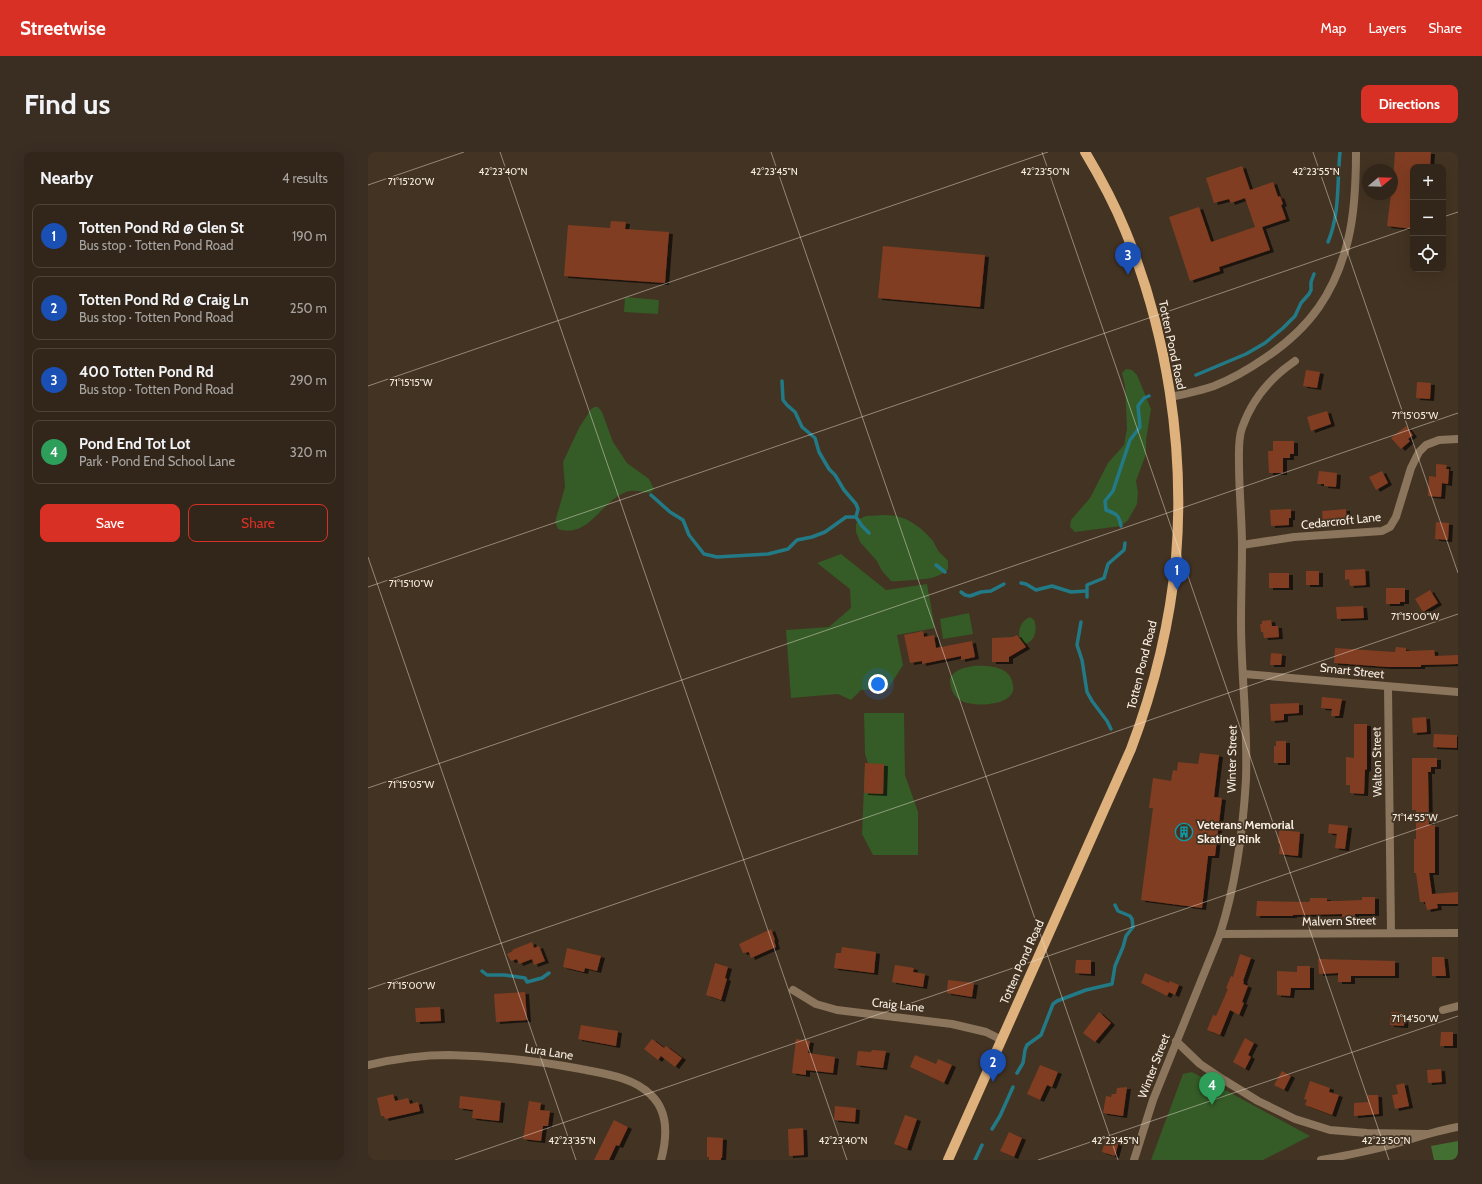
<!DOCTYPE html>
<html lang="en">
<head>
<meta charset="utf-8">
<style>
  body { margin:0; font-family:Cabin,sans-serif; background:#3a2e23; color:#f1f3f6 }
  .controls { position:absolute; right:12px; top:12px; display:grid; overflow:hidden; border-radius:8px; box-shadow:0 4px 16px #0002 }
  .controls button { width:36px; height:36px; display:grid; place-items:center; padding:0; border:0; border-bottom:1px solid #4d4339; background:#32261a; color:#f1f3f6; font:20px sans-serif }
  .compass { position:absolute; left:994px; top:12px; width:36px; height:36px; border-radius:50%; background:#32261a; box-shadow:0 4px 16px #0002; rotate:71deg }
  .you { position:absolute; left:510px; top:532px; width:14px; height:14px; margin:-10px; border:3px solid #fff; border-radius:50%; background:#1a73e8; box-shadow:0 0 0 6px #1a73e833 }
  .badge { display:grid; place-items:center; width:26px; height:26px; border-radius:50%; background:#d93025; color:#fff; font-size:13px; font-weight:700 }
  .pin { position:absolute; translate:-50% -33px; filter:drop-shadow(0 1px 2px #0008) }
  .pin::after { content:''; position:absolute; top:21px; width:14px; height:12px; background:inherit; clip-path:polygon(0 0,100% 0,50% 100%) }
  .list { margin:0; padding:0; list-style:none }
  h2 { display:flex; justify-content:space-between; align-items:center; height:52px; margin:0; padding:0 16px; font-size:17px }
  h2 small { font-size:13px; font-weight:400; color:#a8a5a2 }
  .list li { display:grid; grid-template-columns:26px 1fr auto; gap:12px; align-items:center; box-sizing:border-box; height:64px; margin:0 8px 8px; padding:0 8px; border:1px solid #4d4339; border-radius:8px }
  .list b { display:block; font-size:15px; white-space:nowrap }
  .list p { margin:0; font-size:13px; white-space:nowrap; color:#a8a5a2 }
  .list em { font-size:13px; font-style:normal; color:#a8a5a2 }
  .actions { display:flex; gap:8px; padding:12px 16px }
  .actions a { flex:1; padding:9px 0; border:1px solid #d93025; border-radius:8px; text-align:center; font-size:14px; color:#d93025 }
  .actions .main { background:#d93025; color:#fff }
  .icon { flex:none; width:22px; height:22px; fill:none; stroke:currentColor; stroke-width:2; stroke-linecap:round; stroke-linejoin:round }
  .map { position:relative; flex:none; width:1090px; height:1008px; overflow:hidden; border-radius:8px }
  header { display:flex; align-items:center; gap:24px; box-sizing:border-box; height:56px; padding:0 20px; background:#d93025; color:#fff }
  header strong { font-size:19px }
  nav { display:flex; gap:22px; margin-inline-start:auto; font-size:14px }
  .intro { display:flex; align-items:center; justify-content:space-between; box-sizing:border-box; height:96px; padding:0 24px }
  h1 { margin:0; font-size:28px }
  .button { padding:10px 18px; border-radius:8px; background:#d93025; color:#fff; font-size:14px; font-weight:700 }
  main { display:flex; gap:24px; padding:0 24px }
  aside { flex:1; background:#32261a; border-radius:8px; box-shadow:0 4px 16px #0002 }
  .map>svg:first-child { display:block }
  .green { fill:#355b26 }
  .forest { fill:#446f33 }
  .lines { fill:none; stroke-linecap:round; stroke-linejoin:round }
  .stream { stroke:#237a87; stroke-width:3.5 }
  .building { fill:#803d21; filter:url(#shadow) }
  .minor { stroke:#8b755c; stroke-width:8 }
  .tertiary { stroke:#8b755c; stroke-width:8 }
  .primary { stroke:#deb17d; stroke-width:10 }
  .ticks { fill:none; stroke:#f8eee3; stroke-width:1; stroke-opacity:0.45 }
  .labels { text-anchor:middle; stroke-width:3.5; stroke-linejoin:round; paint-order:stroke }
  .street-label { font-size:12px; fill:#f8eee3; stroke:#433322 }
  .poi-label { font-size:12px; font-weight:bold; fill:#f8eee3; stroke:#433322; text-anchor:start }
  .ticks-label { font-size:10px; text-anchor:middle; fill:#f8eee3; stroke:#433322; stroke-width:3.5; stroke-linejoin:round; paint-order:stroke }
</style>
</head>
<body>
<header>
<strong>Streetwise</strong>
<nav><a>Map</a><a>Layers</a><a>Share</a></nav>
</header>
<div class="intro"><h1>Find us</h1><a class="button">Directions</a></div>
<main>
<aside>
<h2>Nearby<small>4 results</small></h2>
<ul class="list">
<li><span class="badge" style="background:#1a4fb4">1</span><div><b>Totten Pond Rd @ Glen St</b><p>Bus stop · Totten Pond Road</p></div><em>190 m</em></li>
<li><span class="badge" style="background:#1a4fb4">2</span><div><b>Totten Pond Rd @ Craig Ln</b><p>Bus stop · Totten Pond Road</p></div><em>250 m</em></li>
<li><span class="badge" style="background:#1a4fb4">3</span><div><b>400 Totten Pond Rd</b><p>Bus stop · Totten Pond Road</p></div><em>290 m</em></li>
<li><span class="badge" style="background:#2e9e5b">4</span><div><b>Pond End Tot Lot</b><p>Park · Pond End School Lane</p></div><em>320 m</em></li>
</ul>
<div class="actions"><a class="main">Save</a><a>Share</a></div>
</aside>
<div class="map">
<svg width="1090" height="1008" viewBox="0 0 1090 1008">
  <defs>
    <filter id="shadow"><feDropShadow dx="4" dy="2" stdDeviation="0" flood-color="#0009"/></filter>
  </defs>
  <rect width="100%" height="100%" fill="#433322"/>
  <g class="green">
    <polygon points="257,145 291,148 290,162 256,160"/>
    <polygon points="758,217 764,218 769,223 783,257 778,288 778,302 768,329 770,340 769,352 760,368 753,374 707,380 702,375 703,368 722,346 740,311 756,293 759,277 757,234 754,221"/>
    <path d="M227 255H230L234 260 245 290 259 311 281 327 286 337 282 341C275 340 265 337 258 340 233 349 221 387 190 377L187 370 197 335 195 310 211 276 223 257Z"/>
    <path d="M517 363C538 363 552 374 565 389 567 393 569 397 571 400 574 403 578 406 580 409V417C570 427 558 427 545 428 537 428 530 430 523 429L514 419 509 409 492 390 488 380V372L491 367 498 364Z"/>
    <polygon points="473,402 518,438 559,432 567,476 529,483 535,513 520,537 493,538 483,548 470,542 423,546 418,478 461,475 483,456 482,437 449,411"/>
    <polygon points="601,461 605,482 575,487 572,467"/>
    <path d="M662 465 666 468C670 477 667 491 656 492 647 485 651 469 662 465Z"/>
    <path d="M605 514C620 513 643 514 645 533 646 537 645 541 642 544 633 554 602 555 592 548 584 543 582 534 582 526 588 517 595 516 605 514Z"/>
    <polygon points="496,561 536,561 537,623 550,660 550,703 505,703 494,682 497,611 500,611 497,602"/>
    <polygon points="824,920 942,984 895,1008 783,1008 815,922"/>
  </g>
  <polygon class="forest" points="1090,989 1090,1008 1066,1008 1063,994"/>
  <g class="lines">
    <g class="stream">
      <path d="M960 90C972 62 969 30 972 0"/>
      <polyline points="828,223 878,202 897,191 915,176 927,164 933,151 941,142 943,138 943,130 946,122"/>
      <polyline points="414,229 415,248 419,253 427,260 434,275 447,286 451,300 461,317 467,323 476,338 488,352 490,357 488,365"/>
      <polyline points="283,343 302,360 315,368 321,383 336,402 349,405 400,402 420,397 429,388 444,385 457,380 478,365 488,365 494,374 501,381"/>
      <path d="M753 374C751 363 749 362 738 358L737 349 745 339 762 288 772 275 770 254 776 246 781 244"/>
      <polyline points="568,413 577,420"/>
      <polyline points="653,431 658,432 668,438 684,434 703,440 718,439"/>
      <polyline points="593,440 597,443 602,444 613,440 623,439 636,432"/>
      <polyline points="719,445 719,433 736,426 740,412 756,398 757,391"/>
      <polyline points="713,470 709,493 714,508 719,540 724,549 739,569 743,577"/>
      <polyline points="114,819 119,823 136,823 157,826 159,830 174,826 181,821"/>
      <polyline points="649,921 655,911 657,898 659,893 673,883 685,852 689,849 718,838 744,832 747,814 755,795 758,784 765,775 764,767 762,764 750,759 747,753"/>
      <polyline points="624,977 632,964 645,935"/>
      <polyline points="607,1008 614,993"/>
    </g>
  </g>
  <g class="building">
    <polygon points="1027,0 1063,0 1062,15 1045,15 1045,77 1019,74 1023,42 1024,42"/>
    <polygon points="874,14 882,38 905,30 910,45 912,44 915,52 913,53 918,67 894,75 902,98 851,115 852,119 822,129 801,65 831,55 843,90 887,75 877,46 863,51 861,47 846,51 838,26"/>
    <polygon points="243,69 258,70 257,77 301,80 297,131 196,124 200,73 242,76"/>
    <polygon points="515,94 617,103 612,155 510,146"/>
    <polygon points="938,218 952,220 949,236 935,234"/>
    <polygon points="1049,230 1063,231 1062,247 1048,246"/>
    <polygon points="959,259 963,272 943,279 939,265"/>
    <polygon points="1038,274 1045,283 1040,287 1042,289 1033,297 1023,286"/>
    <polygon points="905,289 926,289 926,302 922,302 922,306 915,306 915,321 901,321 900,299 905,299"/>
    <polygon points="1068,312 1079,313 1078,317 1081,317 1080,332 1074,331 1073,345 1060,344 1061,324 1068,325"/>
    <polygon points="951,319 969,321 968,335 956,334 956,332 949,332"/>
    <polygon points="1014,319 1020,331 1008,338 1001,325"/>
    <polygon points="923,357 923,366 921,366 921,373 903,374 902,358"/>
    <polygon points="978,357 979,370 955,371 954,359"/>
    <polygon points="1068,370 1081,371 1080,388 1067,387"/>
    <polygon points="997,417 998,433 982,434 981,427 977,428 977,418"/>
    <rect x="938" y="419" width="13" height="14"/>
    <rect x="901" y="421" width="20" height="15"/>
    <polygon points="1018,436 1037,436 1037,450 1032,450 1032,452 1018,452"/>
    <polygon points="1062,438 1070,451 1055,460 1047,447"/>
    <polygon points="995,454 996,466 969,467 968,455"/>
    <polygon points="903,468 904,474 910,474 911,485 896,486 895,480 893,480 892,472 894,472 894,469"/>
    <polygon points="555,479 556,485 566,483 568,496 604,489 607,505 593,508 593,504 554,512 554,509 542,511 536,483"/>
    <polygon points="649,483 658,495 641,505 641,510 624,510 624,486 645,485"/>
    <polygon points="1028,495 1038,496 1038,499 1066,498 1067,504 1090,503 1090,512 1053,513 1053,515 1020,515 966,511 967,496 1027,500"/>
    <polygon points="903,501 914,502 913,513 902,513"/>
    <polygon points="954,545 974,547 971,564 963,564 964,557 953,556"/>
    <polygon points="931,551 931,561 916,562 916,568 903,569 902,552"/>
    <polygon points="1058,565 1059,580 1045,581 1044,566"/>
    <polygon points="986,572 999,572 999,617 997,618 996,642 982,641 982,633 978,633 978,605 986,606"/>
    <polygon points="1066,582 1089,583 1089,596 1065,595"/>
    <polygon points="908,589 918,589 918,611 906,611 906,594 908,594"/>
    <polygon points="832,601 851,603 846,645 854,646 847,704 840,704 834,756 773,748 785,656 781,656 785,626 803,629 805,618 809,619 810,610 830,612"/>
    <polygon points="1044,606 1069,606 1069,615 1063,615 1063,620 1060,620 1061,673 1067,673 1067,721 1061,721 1064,742 1090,740 1090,752 1069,752 1070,756 1059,758 1057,750 1052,750 1048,721 1046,721 1046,687 1048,687 1048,658 1044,658"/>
    <polygon points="497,611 516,612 515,642 496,641"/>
    <polygon points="961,672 980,674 977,697 967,696 969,682 960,681"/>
    <polygon points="911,678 932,680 930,704 911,702 912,692 910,691"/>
    <polygon points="994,745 1007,745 1007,762 987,762 987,764 974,765 974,762 925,763 925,764 888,764 889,749 940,750 942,749 942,746 959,746 959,749 969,749 994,748"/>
    <polygon points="403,777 407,788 406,788 408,795 383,806 381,800 375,801 371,792"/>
    <polygon points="164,790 166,796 171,794 177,809 166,813 164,807 151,812 149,807 143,809 139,802 145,799 144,798"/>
    <polygon points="474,795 508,800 506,821 466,816 468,801 473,801"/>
    <polygon points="199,796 233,804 229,819 217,816 216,820 195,815"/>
    <polygon points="872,802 883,806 875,829 876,830 875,832 880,834 874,850 876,851 871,863 862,858 852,883 839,878 845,863 848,864 860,837 858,836 863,824 865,825"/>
    <polygon points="1064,805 1076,805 1078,824 1064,824"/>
    <polygon points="950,807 1027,809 1027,824 983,824 983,830 970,830 970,821 951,822"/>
    <polygon points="708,808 723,808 723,822 707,821"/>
    <polygon points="347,811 360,815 357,826 359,827 353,848 338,843"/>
    <polygon points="527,813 546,816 545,820 557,822 555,835 524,830"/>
    <polygon points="929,814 942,814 942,836 923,836 922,844 909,843 909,819 929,820"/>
    <polygon points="777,821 801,831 802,829 811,833 807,843 801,840 799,844 773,831"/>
    <polygon points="580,828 606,831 604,845 579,841"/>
    <polygon points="157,840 159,868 128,870 126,842"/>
    <polygon points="72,855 73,869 48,870 47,856"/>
    <polygon points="731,860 743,871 727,890 715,881"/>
    <polygon points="1023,860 1037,861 1036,874 1022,873"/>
    <polygon points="213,873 250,879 248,894 210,887"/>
    <polygon points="1073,880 1085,880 1085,894 1072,894"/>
    <polygon points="877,886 886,891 880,903 883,905 877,917 865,910"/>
    <polygon points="284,887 296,896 298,894 314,906 307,915 293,904 290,908 276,897"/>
    <polygon points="428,887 442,889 440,901 467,905 465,921 438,918 438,923 424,921"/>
    <polygon points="504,898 518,899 515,916 488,913 490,899 503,900"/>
    <polygon points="547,903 568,912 570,907 584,913 576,931 542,915"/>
    <polygon points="672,913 690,920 684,935 679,933 672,948 659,942"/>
    <polygon points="1073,917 1074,930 1060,931 1059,918"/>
    <polygon points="914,919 923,924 916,938 906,933"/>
    <polygon points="942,929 962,936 961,940 971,943 964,963 937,953 939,948 936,947"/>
    <polygon points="1036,931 1041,954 1027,957 1024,943 1030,942 1028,933"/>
    <polygon points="759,935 755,964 735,961 738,944 743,945 744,942 748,942 749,936"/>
    <polygon points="25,942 27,949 40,946 42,952 50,950 52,959 17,967 16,964 13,964 9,946"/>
    <polygon points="999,943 1010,943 1011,962 986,964 986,951 1000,950"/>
    <polygon points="92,944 133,949 131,969 104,966 105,958 91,956"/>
    <polygon points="161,949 173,951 172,958 182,959 180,974 175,974 173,989 155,987"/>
    <polygon points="467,954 488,956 487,970 466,968"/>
    <polygon points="537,963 549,967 539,997 526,992"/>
    <polygon points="246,968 260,975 251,994 248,993 241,1008 226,1008"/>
    <polygon points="435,976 436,1003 421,1004 420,977"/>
    <polygon points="641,980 654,986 646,1005 632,999"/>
    <polygon points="339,985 355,986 354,1006 353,1006 353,1008 341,1008 341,1005 339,1005"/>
    <polygon points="738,985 751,989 747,1004 734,1000"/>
  </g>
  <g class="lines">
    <g class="minor">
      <polyline points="874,393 926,385 1014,379 1022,375 1028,365 1043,316 1051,300 1058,293 1071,288 1090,287"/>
      <polyline points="876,522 1090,540"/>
      <polyline points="1020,535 1023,780"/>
      <polyline points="852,782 1090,781"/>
      <polyline points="425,838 448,852 469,858 584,872 618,880 634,888"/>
      <polyline points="1075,858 1090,854"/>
      <polyline points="808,889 832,912 856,928 890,949 927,967 962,978 999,981 1059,982"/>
      <path d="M0 913C26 907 54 903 81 903 125 904 170 909 213 917 237 922 265 925 283 943 301 960 299 986 293 1008"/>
      <path d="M766 1008 785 948 852 782C868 732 875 679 878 627 880 575 873 522 873 470 873 444 874 419 874 394 874 367 871 340 871 312 871 301 870 287 874 276 884 247 902 226 927 209"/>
    </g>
    <g class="tertiary">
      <path d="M802 245C817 242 832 239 846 234 864 227 881 217 897 206 942 176 967 141 980 88 987 60 988 29 988 0"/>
      <path d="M953 1008C975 1004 997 1000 1019 994 1042 988 1066 979 1090 975"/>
    </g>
    <path class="primary" d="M580 1008 763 597C786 536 802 471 808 406 817 296 799 180 757 78 746 51 732 25 717 0"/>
  </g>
  <path class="ticks" d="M132 0 479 1008M403 0 750 1008M674 0 1021 1008M945 0 1090 421M0 33 96 0M1075 65 1090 60M0 234 680 0M0 405 208 1008M0 435 1045 75M0 636 1090 261M0 837 1090 462M87 1008 1090 663M670 1008 1090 864"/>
  <defs>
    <symbol id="building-ring" viewBox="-11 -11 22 22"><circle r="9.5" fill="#433322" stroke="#0f9aa8" stroke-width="1.5"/><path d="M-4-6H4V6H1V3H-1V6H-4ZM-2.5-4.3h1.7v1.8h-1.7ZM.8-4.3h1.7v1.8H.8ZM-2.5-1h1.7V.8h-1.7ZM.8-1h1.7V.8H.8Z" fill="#0f9aa8"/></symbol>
  </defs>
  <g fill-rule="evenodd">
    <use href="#building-ring" x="806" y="670" width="20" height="20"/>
  </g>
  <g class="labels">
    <g class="street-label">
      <text transform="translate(804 193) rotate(78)" y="4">Totten Pond Road</text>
      <text transform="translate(973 369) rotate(-6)" y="4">Cedarcroft Lane</text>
      <text transform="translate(774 513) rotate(-76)" y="4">Totten Pond Road</text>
      <text transform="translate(984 519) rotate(6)" y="4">Smart Street</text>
      <text transform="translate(864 607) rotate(-89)" y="4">Winter Street</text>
      <text transform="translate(1009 610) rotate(-91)" y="4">Walton Street</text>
      <text transform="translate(971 769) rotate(-1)" y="4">Malvern Street</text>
      <text transform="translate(654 810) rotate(-66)" y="4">Totten Pond Road</text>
      <text transform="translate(530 853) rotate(6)" y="4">Craig Lane</text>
      <text transform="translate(181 900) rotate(9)" y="4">Lura Lane</text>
      <text transform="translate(786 914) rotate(-69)" y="4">Winter Street</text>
    </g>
    <g class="poi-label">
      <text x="829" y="677">Veterans Memorial<tspan x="829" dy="14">Skating Rink</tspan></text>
    </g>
  </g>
  <g class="ticks-label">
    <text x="135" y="23">42°23'40"N</text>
    <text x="406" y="23">42°23'45"N</text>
    <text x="677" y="23">42°23'50"N</text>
    <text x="948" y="23">42°23'55"N</text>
    <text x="43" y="33">71°15'20"W</text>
    <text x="43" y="234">71°15'15"W</text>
    <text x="1047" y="267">71°15'05"W</text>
    <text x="43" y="435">71°15'10"W</text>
    <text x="1047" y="468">71°15'00"W</text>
    <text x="43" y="636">71°15'05"W</text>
    <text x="1047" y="669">71°14'55"W</text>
    <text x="43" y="837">71°15'00"W</text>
    <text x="1047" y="870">71°14'50"W</text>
    <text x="204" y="992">42°23'35"N</text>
    <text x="475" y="992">42°23'40"N</text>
    <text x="747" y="992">42°23'45"N</text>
    <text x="1018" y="992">42°23'50"N</text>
  </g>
</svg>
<div class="controls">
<button>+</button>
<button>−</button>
<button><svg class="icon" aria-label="locate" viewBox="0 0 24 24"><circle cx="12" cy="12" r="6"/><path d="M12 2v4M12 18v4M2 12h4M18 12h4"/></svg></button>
</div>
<svg class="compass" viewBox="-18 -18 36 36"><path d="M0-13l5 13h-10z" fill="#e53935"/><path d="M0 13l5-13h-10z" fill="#a8a5a2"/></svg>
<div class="you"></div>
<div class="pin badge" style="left:809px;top:438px;background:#1a4fb4">1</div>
<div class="pin badge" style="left:625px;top:930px;background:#1a4fb4">2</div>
<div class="pin badge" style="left:760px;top:123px;background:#1a4fb4">3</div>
<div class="pin badge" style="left:844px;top:953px;background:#2e9e5b">4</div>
</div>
</main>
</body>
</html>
